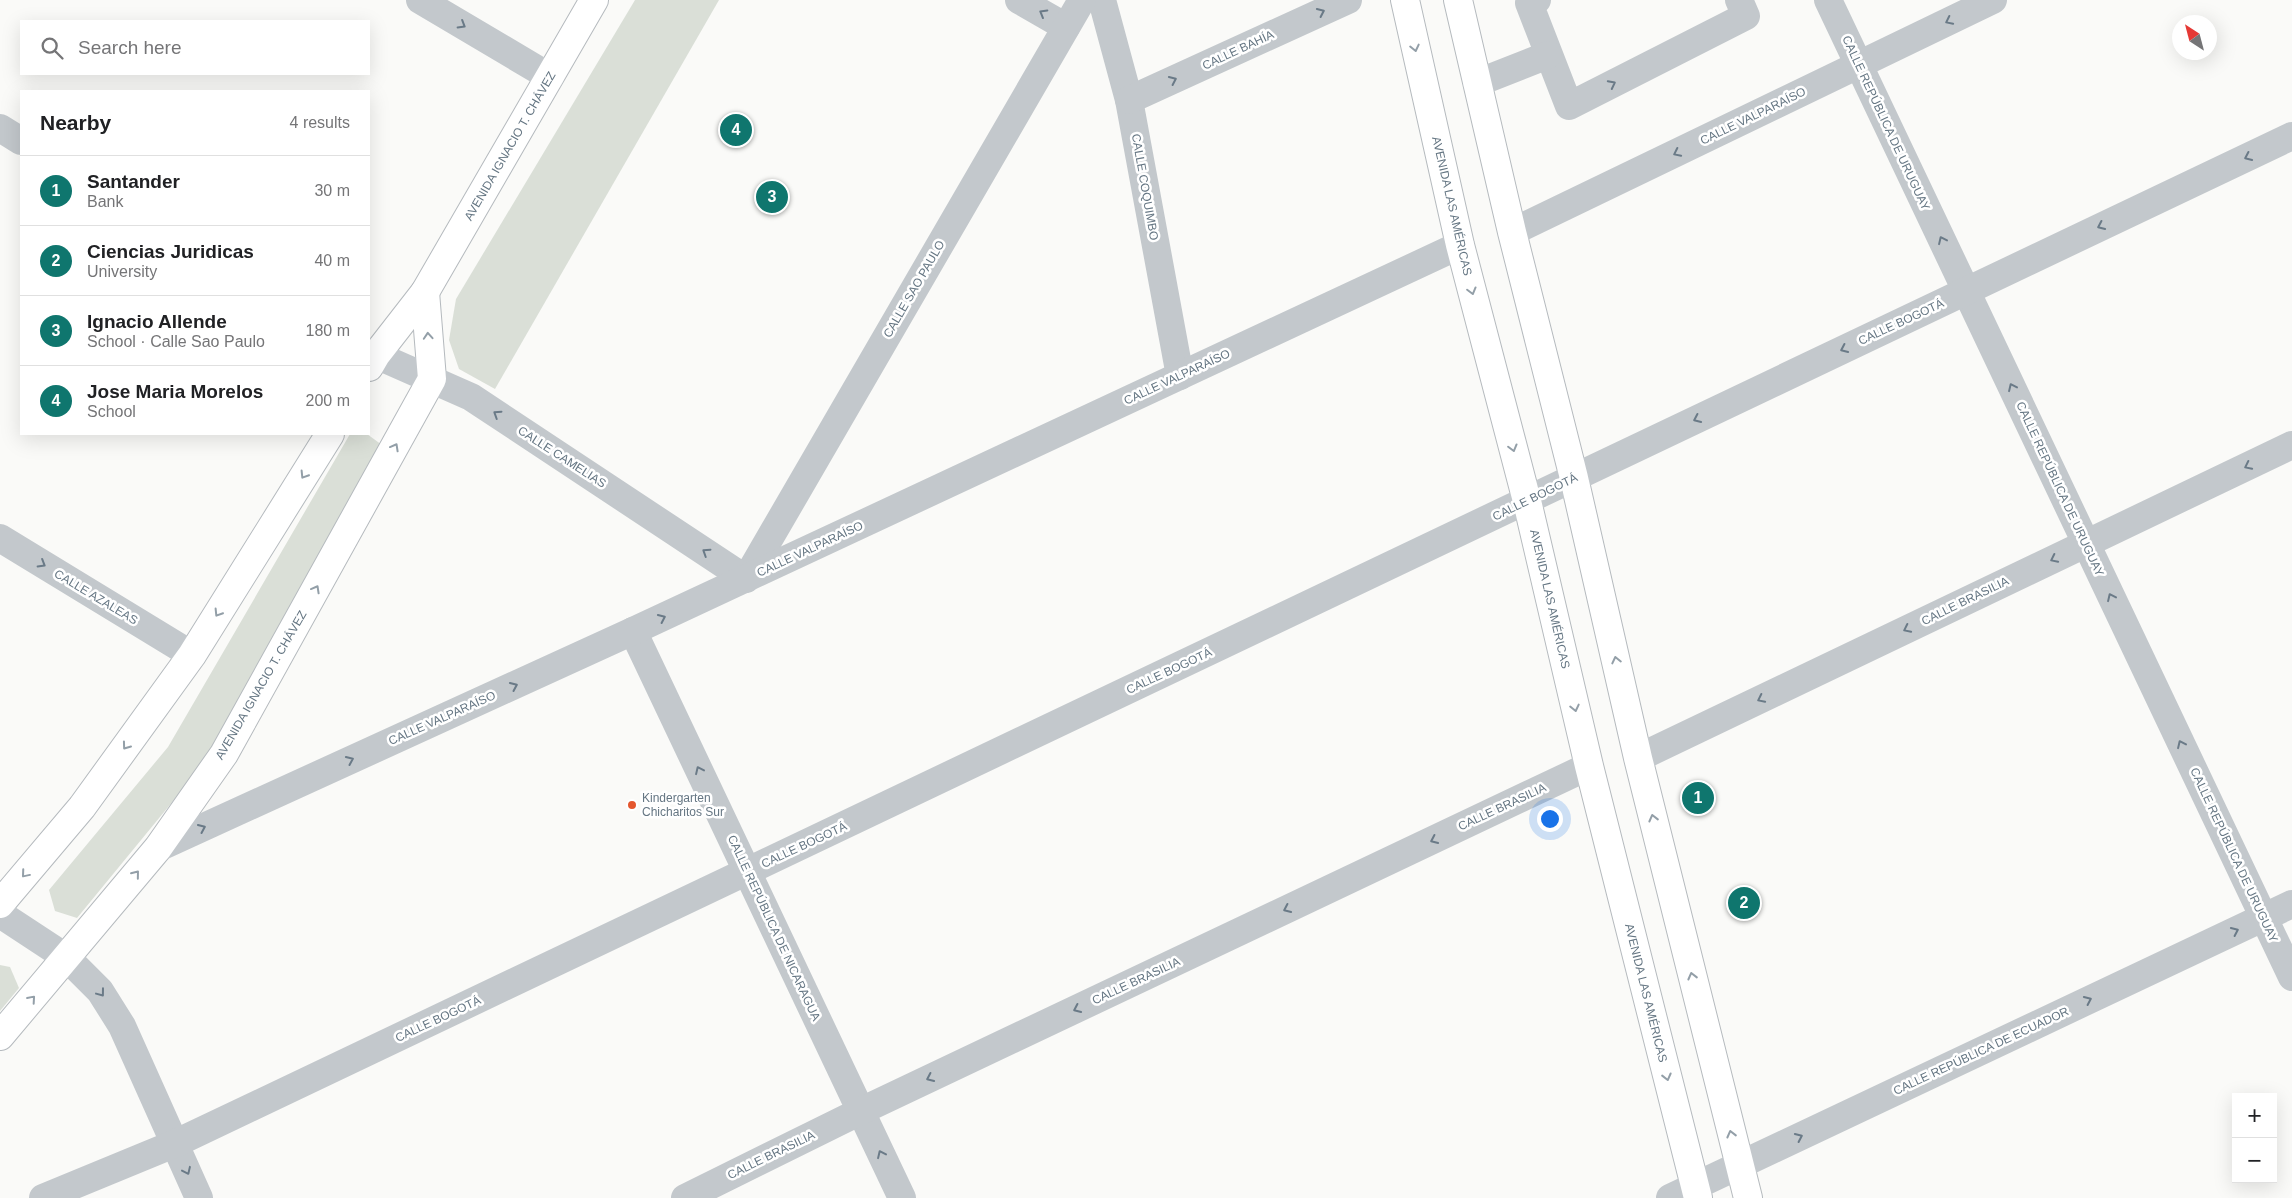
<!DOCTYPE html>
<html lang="en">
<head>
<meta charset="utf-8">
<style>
  body { margin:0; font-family:Arial,sans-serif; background:#f2f2f2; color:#202124 }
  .controls { position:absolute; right:15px; bottom:15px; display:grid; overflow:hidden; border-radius:0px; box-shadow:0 5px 20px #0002 }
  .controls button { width:45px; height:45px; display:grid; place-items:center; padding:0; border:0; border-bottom:1px solid #e0e0e0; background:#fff; color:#202124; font:25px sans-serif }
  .compass { position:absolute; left:2172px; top:15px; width:45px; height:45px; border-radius:50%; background:#fff; box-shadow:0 5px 20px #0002; rotate:324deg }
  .you { position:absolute; left:1549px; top:818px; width:18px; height:18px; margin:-12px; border:4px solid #fff; border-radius:50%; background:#1a73e8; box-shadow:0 0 0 8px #1a73e833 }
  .badge { display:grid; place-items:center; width:32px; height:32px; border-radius:50%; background:#0f766e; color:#fff; font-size:16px; font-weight:700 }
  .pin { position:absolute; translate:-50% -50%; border:2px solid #fff; box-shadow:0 1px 5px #0006 }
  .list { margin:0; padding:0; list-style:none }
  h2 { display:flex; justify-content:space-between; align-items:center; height:65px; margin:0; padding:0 20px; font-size:21px }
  h2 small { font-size:16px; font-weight:400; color:#757577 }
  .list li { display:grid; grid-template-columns:32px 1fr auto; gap:15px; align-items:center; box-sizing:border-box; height:70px; padding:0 20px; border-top:1px solid #e0e0e0 }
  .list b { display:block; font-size:19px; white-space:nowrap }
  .list p { margin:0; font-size:16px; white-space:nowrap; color:#757577 }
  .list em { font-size:16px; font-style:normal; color:#757577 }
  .icon { flex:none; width:28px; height:28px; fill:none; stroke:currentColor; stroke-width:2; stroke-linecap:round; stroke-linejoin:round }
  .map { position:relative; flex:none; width:2292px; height:1198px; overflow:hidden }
  .search { position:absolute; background:#fff; box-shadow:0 5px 20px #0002; left:20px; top:20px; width:350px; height:55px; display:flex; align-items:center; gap:12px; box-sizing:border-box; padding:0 18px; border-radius:0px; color:#757577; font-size:19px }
  .panel { position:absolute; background:#fff; box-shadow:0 5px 20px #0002; left:20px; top:90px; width:350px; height:345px; border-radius:0px }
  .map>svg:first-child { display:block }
  .green { fill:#dadfd7 }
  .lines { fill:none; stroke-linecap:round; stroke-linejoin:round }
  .major-casing { stroke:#b5babe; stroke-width:30 }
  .minor { stroke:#c3c8cc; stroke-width:28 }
  .major { stroke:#fff; stroke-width:28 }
  .oneway { stroke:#6a7a87 }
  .oneway2 { stroke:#939fa8 }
  .poi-dot { fill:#e4572e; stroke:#fff; stroke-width:2 }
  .labels { text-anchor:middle; stroke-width:5; stroke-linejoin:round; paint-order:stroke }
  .street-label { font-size:12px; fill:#657683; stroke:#fff }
  .poi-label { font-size:12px; fill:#657683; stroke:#fff; text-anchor:start }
</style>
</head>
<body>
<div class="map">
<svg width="2292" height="1198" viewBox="0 0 2292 1198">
  <rect width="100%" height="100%" fill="#fafaf8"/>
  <g class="green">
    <polygon points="635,0 719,0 495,389 459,369 449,340 456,299"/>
    <polygon points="350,434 367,434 382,445 201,767 77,918 55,911 49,890 168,747"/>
    <polygon points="0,965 10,967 19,988 0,1011"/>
  </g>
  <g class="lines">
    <defs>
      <g id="major">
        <polyline points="1405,0 1460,245 1527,501 1589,766 1698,1198"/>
        <polyline points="1458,0 1512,232 1574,478 1638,758 1748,1198"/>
        <polyline points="369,367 376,355 425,292 594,0"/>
        <polyline points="0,904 82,807 192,655 330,434"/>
        <polyline points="0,1036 158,848 224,754 432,379 425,292"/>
      </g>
    </defs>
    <use href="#major" class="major-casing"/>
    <g class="minor">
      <polyline points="420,0 550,77"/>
      <polyline points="1019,0 1066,27"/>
      <polyline points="1102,0 1129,100 1180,376"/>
      <polyline points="1537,0 1529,3 1569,106 1746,16 1739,0"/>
      <polyline points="1828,0 2292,977"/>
      <polyline points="1477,83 1548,55"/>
      <polyline points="1129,100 1348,0"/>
      <polyline points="0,128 21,141"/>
      <polyline points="1512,232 1993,0"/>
      <polyline points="369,352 471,397 746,579 1082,0"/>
      <polyline points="0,538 192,655"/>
      <polyline points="633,631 902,1198"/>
      <polyline points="1638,758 2292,445"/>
      <polyline points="158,848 633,631 1460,245"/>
      <polyline points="0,914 67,958 100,991 122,1026 199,1198"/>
      <polyline points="43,1198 174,1144 2292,136"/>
      <polyline points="685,1198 861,1111 1589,766"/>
      <polyline points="1670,1198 2292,904"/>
    </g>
    <use href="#major" class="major"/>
  </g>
  <defs><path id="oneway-chevron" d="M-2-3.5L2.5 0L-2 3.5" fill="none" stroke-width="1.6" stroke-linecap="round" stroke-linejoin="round" transform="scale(1.25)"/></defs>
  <g class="oneway">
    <use href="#oneway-chevron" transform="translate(1321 12) rotate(-25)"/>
    <use href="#oneway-chevron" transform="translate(1043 13) rotate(-150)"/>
    <use href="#oneway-chevron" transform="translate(1949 21) rotate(154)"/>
    <use href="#oneway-chevron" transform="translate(462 25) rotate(31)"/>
    <use href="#oneway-chevron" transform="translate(1173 80) rotate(-25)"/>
    <use href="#oneway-chevron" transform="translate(1612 84) rotate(-27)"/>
    <use href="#oneway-chevron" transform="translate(1677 153) rotate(154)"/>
    <use href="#oneway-chevron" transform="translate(2248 157) rotate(155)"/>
    <use href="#oneway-chevron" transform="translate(2101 226) rotate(155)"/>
    <use href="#oneway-chevron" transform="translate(1942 240) rotate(-115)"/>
    <use href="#oneway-chevron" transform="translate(1844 349) rotate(155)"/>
    <use href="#oneway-chevron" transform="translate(2012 387) rotate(-115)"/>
    <use href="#oneway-chevron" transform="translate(497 414) rotate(-147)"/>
    <use href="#oneway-chevron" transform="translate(1697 419) rotate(155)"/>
    <use href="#oneway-chevron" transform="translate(2248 466) rotate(154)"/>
    <use href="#oneway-chevron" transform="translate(706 552) rotate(-147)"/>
    <use href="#oneway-chevron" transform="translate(2054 559) rotate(154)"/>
    <use href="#oneway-chevron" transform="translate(42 564) rotate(31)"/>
    <use href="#oneway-chevron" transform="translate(2111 597) rotate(-115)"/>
    <use href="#oneway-chevron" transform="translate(662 618) rotate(-25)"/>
    <use href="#oneway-chevron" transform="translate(1907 629) rotate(154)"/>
    <use href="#oneway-chevron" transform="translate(514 686) rotate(-24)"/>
    <use href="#oneway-chevron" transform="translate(1761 699) rotate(154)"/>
    <use href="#oneway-chevron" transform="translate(2181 744) rotate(-115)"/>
    <use href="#oneway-chevron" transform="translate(350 760) rotate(-24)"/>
    <use href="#oneway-chevron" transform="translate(699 770) rotate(-115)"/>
    <use href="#oneway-chevron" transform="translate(202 828) rotate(-24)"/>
    <use href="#oneway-chevron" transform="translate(1434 840) rotate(155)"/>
    <use href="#oneway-chevron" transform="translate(1287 909) rotate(155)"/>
    <use href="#oneway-chevron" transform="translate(2235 931) rotate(-25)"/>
    <use href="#oneway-chevron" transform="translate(101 993) rotate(53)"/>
    <use href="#oneway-chevron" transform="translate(2088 1000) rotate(-25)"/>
    <use href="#oneway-chevron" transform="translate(1077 1009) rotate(155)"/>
    <use href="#oneway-chevron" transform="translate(930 1078) rotate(155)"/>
    <use href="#oneway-chevron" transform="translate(1799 1137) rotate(-25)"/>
    <use href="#oneway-chevron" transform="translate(881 1154) rotate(-115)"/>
    <use href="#oneway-chevron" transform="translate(187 1171) rotate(65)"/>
  </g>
  <g class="oneway2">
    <use href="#oneway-chevron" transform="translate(1415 48) rotate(77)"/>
    <use href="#oneway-chevron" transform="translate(1472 291) rotate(75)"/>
    <use href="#oneway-chevron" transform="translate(428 336) rotate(-94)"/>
    <use href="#oneway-chevron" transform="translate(395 447) rotate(-61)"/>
    <use href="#oneway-chevron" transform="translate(1513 448) rotate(75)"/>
    <use href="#oneway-chevron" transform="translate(304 475) rotate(122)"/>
    <use href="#oneway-chevron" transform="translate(316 589) rotate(-61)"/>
    <use href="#oneway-chevron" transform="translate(218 613) rotate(122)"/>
    <use href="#oneway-chevron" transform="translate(1616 660) rotate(-103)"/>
    <use href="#oneway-chevron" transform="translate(1575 708) rotate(77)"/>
    <use href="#oneway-chevron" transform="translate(126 746) rotate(126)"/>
    <use href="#oneway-chevron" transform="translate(1653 818) rotate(-104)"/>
    <use href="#oneway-chevron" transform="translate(25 874) rotate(130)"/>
    <use href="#oneway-chevron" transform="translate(136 874) rotate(-51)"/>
    <use href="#oneway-chevron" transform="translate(1692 976) rotate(-104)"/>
    <use href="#oneway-chevron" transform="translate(32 999) rotate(-49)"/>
    <use href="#oneway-chevron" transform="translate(1667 1077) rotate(76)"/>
    <use href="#oneway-chevron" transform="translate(1731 1134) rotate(-104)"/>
  </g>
  <circle class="poi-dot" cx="632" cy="805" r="5"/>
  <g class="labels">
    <g class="street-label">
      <text transform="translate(1238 50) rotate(-25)" y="4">CALLE BAHÍA</text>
      <text transform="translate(1753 116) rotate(-26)" y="4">CALLE VALPARAÍSO</text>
      <text transform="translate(1886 123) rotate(65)" y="4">CALLE REPÚBLICA DE URUGUAY</text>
      <text transform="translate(510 146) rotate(-60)" y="4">AVENIDA IGNACIO T. CHÁVEZ</text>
      <text transform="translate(1145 187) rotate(80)" y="4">CALLE COQUIMBO</text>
      <text transform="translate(1452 206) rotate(77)" y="4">AVENIDA LAS AMÉRICAS</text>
      <text transform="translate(914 289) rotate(-60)" y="4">CALLE SAO PAULO</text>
      <text transform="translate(1901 322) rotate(-25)" y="4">CALLE BOGOTÁ</text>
      <text transform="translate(1177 377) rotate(-25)" y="4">CALLE VALPARAÍSO</text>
      <text transform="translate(562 457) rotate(33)" y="4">CALLE CAMELIAS</text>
      <text transform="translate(2060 489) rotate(65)" y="4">CALLE REPÚBLICA DE URUGUAY</text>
      <text transform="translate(1535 497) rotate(-26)" y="4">CALLE BOGOTÁ</text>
      <text transform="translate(810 549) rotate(-25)" y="4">CALLE VALPARAÍSO</text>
      <text transform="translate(96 597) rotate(31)" y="4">CALLE AZALEAS</text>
      <text transform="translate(1550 599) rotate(77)" y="4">AVENIDA LAS AMÉRICAS</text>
      <text transform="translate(1965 601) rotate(-26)" y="4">CALLE BRASILIA</text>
      <text transform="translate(1169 671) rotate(-25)" y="4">CALLE BOGOTÁ</text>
      <text transform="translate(261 685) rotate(-60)" y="4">AVENIDA IGNACIO T. CHÁVEZ</text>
      <text transform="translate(442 718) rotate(-24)" y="4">CALLE VALPARAÍSO</text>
      <text transform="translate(1502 807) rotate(-25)" y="4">CALLE BRASILIA</text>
      <text transform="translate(804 845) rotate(-25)" y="4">CALLE BOGOTÁ</text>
      <text transform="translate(2234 855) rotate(65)" y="4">CALLE REPÚBLICA DE URUGUAY</text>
      <text transform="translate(774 928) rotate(65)" y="4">CALLE REPÚBLICA DE NICARAGUA</text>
      <text transform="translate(1136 981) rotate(-25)" y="4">CALLE BRASILIA</text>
      <text transform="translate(1646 993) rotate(76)" y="4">AVENIDA LAS AMÉRICAS</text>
      <text transform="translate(438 1019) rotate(-25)" y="4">CALLE BOGOTÁ</text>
      <text transform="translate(1981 1051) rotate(-25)" y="4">CALLE REPÚBLICA DE ECUADOR</text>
      <text transform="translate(771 1155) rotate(-26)" y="4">CALLE BRASILIA</text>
    </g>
    <g class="poi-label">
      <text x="642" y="802">Kindergarten<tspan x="642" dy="14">Chicharitos Sur</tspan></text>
    </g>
  </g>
</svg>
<div class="controls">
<button>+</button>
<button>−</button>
</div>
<svg class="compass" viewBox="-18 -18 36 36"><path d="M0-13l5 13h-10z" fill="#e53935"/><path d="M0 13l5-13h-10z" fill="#757577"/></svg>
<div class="you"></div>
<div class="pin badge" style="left:1698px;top:798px">1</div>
<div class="pin badge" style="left:1744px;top:903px">2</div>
<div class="pin badge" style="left:772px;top:197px">3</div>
<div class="pin badge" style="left:736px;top:130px">4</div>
<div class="search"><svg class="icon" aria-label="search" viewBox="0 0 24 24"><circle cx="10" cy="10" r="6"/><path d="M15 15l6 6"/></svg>Search here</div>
<section class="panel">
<h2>Nearby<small>4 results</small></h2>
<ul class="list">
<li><span class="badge">1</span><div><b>Santander</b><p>Bank</p></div><em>30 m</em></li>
<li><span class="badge">2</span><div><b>Ciencias Juridicas</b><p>University</p></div><em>40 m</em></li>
<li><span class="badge">3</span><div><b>Ignacio Allende</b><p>School · Calle Sao Paulo</p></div><em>180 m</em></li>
<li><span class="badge">4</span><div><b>Jose Maria Morelos</b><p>School</p></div><em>200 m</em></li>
</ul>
</section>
</div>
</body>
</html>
